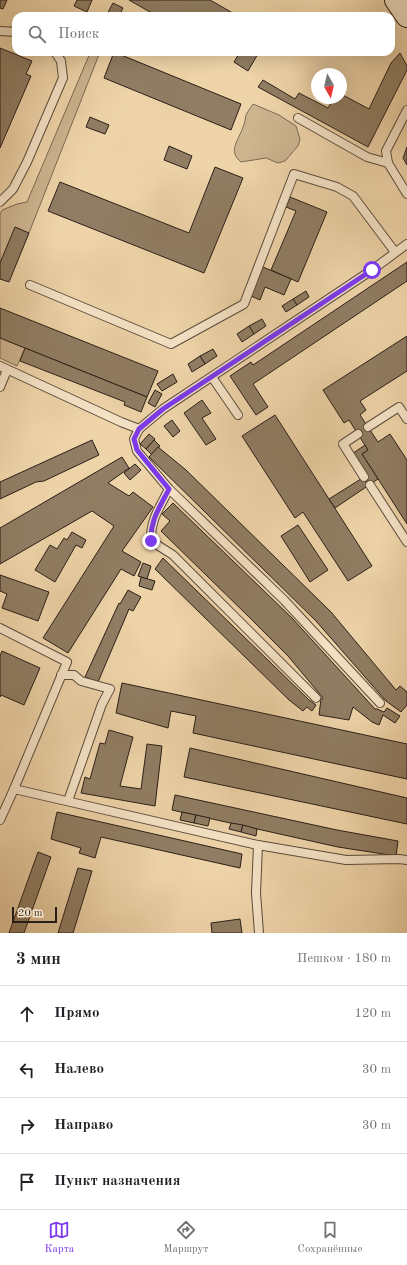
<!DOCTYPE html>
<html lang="ru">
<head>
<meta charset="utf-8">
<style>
  body { margin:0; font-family:"Old Standard TT",serif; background:#f6f6f6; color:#202124 }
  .compass { position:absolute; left:311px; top:68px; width:36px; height:36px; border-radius:50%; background:#fff; box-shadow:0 4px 16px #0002; rotate:172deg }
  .scale { position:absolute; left:12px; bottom:10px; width:45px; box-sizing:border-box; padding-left:4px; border:2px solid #291f18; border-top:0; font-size:11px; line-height:14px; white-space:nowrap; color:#291f18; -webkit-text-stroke:3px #f5e3c7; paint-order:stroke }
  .stop { position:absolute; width:12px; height:12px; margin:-9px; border:3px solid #7c3aed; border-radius:50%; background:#fff }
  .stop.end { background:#7c3aed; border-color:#fff; box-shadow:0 1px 4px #0008 }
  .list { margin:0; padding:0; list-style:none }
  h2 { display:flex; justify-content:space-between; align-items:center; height:52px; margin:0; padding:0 16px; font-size:17px }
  h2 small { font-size:13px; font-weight:400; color:#757577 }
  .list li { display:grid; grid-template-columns:26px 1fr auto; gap:12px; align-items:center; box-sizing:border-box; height:56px; padding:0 16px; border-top:1px solid #e0e0e0 }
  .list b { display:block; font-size:15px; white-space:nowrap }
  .list em { font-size:13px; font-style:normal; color:#757577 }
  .icon { flex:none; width:22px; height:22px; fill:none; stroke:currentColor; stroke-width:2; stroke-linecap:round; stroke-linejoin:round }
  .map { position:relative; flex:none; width:407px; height:933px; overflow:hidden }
  .search { position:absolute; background:#fff; box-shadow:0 4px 16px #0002; left:12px; right:12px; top:12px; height:44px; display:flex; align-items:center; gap:10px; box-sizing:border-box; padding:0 14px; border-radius:12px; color:#757577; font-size:15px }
  .sheet { height:276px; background:#fff }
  nav { display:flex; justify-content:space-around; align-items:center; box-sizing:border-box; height:56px; border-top:1px solid #e0e0e0; background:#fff; font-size:11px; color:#757577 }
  nav a { display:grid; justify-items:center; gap:2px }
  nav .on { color:#7c3aed }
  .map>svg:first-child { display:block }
  .green { fill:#cdb590; stroke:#7b6a54 }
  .building { fill:#907d63; stroke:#291f18 }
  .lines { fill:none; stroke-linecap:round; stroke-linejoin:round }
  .lane-casing { stroke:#5a4c3c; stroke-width:10 }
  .secondary-casing { stroke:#291f18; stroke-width:24 }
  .lane { stroke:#f5e3c7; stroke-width:8 }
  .secondary { stroke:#f5e3c7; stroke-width:22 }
  .route { stroke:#7c3aed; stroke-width:5 }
</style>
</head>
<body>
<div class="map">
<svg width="407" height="933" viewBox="0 0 407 933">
  <rect width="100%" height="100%" fill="#efd4a9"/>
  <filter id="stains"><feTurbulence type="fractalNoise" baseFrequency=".005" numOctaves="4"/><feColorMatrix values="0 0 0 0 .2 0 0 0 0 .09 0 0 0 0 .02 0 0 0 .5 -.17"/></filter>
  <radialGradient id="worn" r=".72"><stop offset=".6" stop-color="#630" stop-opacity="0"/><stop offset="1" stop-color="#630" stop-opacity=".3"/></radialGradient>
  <g class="green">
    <polygon points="89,52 100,52 29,233 0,263 0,215 2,210 17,204 27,202 90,53"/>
    <path d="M253 104 279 115 296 126 300 139 298 146 285 161 278 163 266 158 241 162C227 151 239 140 243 127 245 123 245 119 246 115 248 111 251 107 253 104Z"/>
    <polygon points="0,338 25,348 17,366 0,358"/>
  </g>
  <g class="building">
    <polygon points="0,0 7,0 3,9 0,8"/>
    <polygon points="77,0 92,0 87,12 74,6"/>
    <polygon points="129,0 210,0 238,16 157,16"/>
    <polygon points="113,3 123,8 119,16 106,16"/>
    <polygon points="0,48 32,61 26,74 31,76 0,148"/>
    <polygon points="114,52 241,104 231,130 104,78"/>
    <polygon points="240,52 259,52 248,71 234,62"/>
    <polygon points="400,53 407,66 407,70 368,147 258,87 263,80 295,99 299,93 328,108 334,98 341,98 341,94 369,109 391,63"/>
    <polygon points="90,117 109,125 105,134 86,127"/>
    <polygon points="169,146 192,156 187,169 164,160"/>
    <polygon points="407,147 407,165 403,158"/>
    <polygon points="215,167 243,178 204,273 48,211 60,182 189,233"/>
    <polygon points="290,197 327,212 298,282 271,270 296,211 286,207"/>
    <polygon points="15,227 29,233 9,282 0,279 0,263"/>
    <polygon points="407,262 407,281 253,384 268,407 256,415 230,376 251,362 253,365"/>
    <polygon points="263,267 291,279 284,295 265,287 260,300 251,296"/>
    <polygon points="306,291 309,297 297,305 293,299"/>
    <polygon points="293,299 297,305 286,312 282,306"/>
    <polygon points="0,308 158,371 147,397 0,338"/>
    <polygon points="262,319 266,326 254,334 249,326"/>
    <polygon points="249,326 254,334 242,342 237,334"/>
    <polygon points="407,336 407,371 360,401 366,410 360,415 378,442 390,434 407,460 407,524 362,454 368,450 349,420 344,423 323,390"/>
    <polygon points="25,348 147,397 141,412 124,405 125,402 20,361"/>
    <polygon points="213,349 217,356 205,364 200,356"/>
    <polygon points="200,356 205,364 192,372 188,364"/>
    <polygon points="173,374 177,382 162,391 157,384"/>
    <polygon points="155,390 162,394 155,407 148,403"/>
    <polygon points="202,400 211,413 202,418 216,439 206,445 184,413"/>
    <polygon points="275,415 372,566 348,581 303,512 295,518 242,436"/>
    <polygon points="172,420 180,431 173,437 164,426"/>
    <polygon points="149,434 155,439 146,449 140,444"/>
    <polygon points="92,440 99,455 44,481 36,482 0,499 0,482"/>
    <polygon points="154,440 160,446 152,455 146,449"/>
    <polygon points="365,445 368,450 362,454 378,479 335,508 329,499 364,477 352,454"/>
    <polygon points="158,447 186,470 331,612 396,690 400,686 407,692 407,705 401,712 386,701 316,621 149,457"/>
    <polygon points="122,457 129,468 108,483 129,496 133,492 153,507 122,551 141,562 134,576 121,569 68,653 43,638 114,526 92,511 0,564 0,528"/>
    <polygon points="135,464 141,470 130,480 124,473"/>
    <polygon points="173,503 292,618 375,709 377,709 384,712 387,708 400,716 395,723 383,715 379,725 372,722 353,707 349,720 319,715 321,699 323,698 288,656 249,617 161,531 170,521 162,514"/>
    <polygon points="298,525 328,570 310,582 281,536"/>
    <polygon points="72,532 86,540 82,548 76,545 55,582 35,570 50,545 57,549 64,538 67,540"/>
    <polygon points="163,558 309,700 316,705 312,711 307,707 303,711 289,700 155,569"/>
    <polygon points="143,563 151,566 147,579 138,576"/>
    <polygon points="0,575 49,592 38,621 2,608 7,594 0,591"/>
    <polygon points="141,577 155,581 152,590 139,586"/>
    <polygon points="128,590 141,597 133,611 129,609 98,682 85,677 119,603 120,604"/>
    <polygon points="2,651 40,668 24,705 1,695 0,697 0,656"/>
    <polygon points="122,683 407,744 407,779 193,733 196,716 171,711 168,728 116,713"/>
    <polygon points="109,730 133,737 120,786 141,789 147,744 162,746 155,806 81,793 85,777 90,779 100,743 105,744"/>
    <polygon points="190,748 407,798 407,824 184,777"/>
    <polygon points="175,795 337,830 398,841 396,856 338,847 172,810"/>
    <polygon points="57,812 242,854 240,868 101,837 95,858 79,853 81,848 51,839"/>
    <polygon points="182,812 196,815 194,823 180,820"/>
    <polygon points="196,815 210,818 208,826 194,823"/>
    <polygon points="231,823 243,825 241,832 229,829"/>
    <polygon points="243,825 257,829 256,836 241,832"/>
    <polygon points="38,852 51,857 24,933 9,933"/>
    <polygon points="78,868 92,871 73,933 58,933"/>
    <polygon points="240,919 242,933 212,933 211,923"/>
  </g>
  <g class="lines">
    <defs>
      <g id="lane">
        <polyline points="0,31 16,32"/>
        <polyline points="298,118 367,157 388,163 386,151 407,110"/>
        <polyline points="388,163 407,194"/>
        <polyline points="0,202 13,189 27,162 63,78 61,61 55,52"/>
        <polyline points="30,285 171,344 244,304 294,174 337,187 353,196 395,252"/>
        <polyline points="0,366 121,422 139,429"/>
        <polyline points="212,377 238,415"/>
        <polyline points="0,387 7,370"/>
        <polyline points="368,427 399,407 407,419"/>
        <polyline points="358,434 343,444 364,477"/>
        <polyline points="370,485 407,542"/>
        <path d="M169 489C160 507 150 520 151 541L173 555 316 698"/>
        <polyline points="0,628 67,662 14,789 0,820"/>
        <polyline points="61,675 74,675 81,681 110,689 102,704 68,801"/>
        <polyline points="380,703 284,600 169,489 137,451 134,439 139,429 163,409 372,270 407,244"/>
        <polyline points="14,789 258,845 346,860 399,859 407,860"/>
        <polyline points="258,845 256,893 259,933"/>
      </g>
      <polyline id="secondary" points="396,0 407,16"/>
    </defs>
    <use href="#lane" class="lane-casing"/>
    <use href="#secondary" class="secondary-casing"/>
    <use href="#lane" class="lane"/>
    <use href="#secondary" class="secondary"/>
  </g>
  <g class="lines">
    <path class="route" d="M151 541C150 520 160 507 169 489L137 450 134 439 139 429 163 409 372 270"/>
  </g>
  <rect width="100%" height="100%" filter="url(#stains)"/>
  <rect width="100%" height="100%" fill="url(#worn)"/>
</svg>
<svg class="compass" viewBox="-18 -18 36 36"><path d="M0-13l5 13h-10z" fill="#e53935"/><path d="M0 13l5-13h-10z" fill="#757577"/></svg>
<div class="scale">20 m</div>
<div class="stop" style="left:372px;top:270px"></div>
<div class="stop end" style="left:151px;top:541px"></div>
<div class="search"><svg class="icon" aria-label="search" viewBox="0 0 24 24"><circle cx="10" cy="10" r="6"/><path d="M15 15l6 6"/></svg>Поиск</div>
</div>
<section class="sheet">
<h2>3 мин<small>Пешком · 180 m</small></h2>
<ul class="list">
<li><svg class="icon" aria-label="ahead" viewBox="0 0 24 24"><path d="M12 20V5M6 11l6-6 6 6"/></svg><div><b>Прямо</b></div><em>120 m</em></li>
<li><svg class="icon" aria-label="left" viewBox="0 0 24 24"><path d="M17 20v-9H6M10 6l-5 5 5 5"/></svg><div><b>Налево</b></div><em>30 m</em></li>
<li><svg class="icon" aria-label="right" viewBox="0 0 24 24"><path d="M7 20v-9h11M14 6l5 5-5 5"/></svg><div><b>Направо</b></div><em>30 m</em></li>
<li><svg class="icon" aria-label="arrive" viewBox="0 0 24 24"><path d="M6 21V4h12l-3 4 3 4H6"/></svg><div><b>Пункт назначения</b></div></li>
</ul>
</section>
<nav>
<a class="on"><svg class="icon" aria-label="map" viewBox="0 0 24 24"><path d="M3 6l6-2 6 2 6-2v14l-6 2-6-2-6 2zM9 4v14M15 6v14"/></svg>Карта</a>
<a><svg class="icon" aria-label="directions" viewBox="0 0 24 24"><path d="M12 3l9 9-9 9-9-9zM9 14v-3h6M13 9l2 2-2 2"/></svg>Маршрут</a>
<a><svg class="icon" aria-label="saved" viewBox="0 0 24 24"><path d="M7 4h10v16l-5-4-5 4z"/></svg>Сохранённые</a>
</nav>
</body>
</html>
